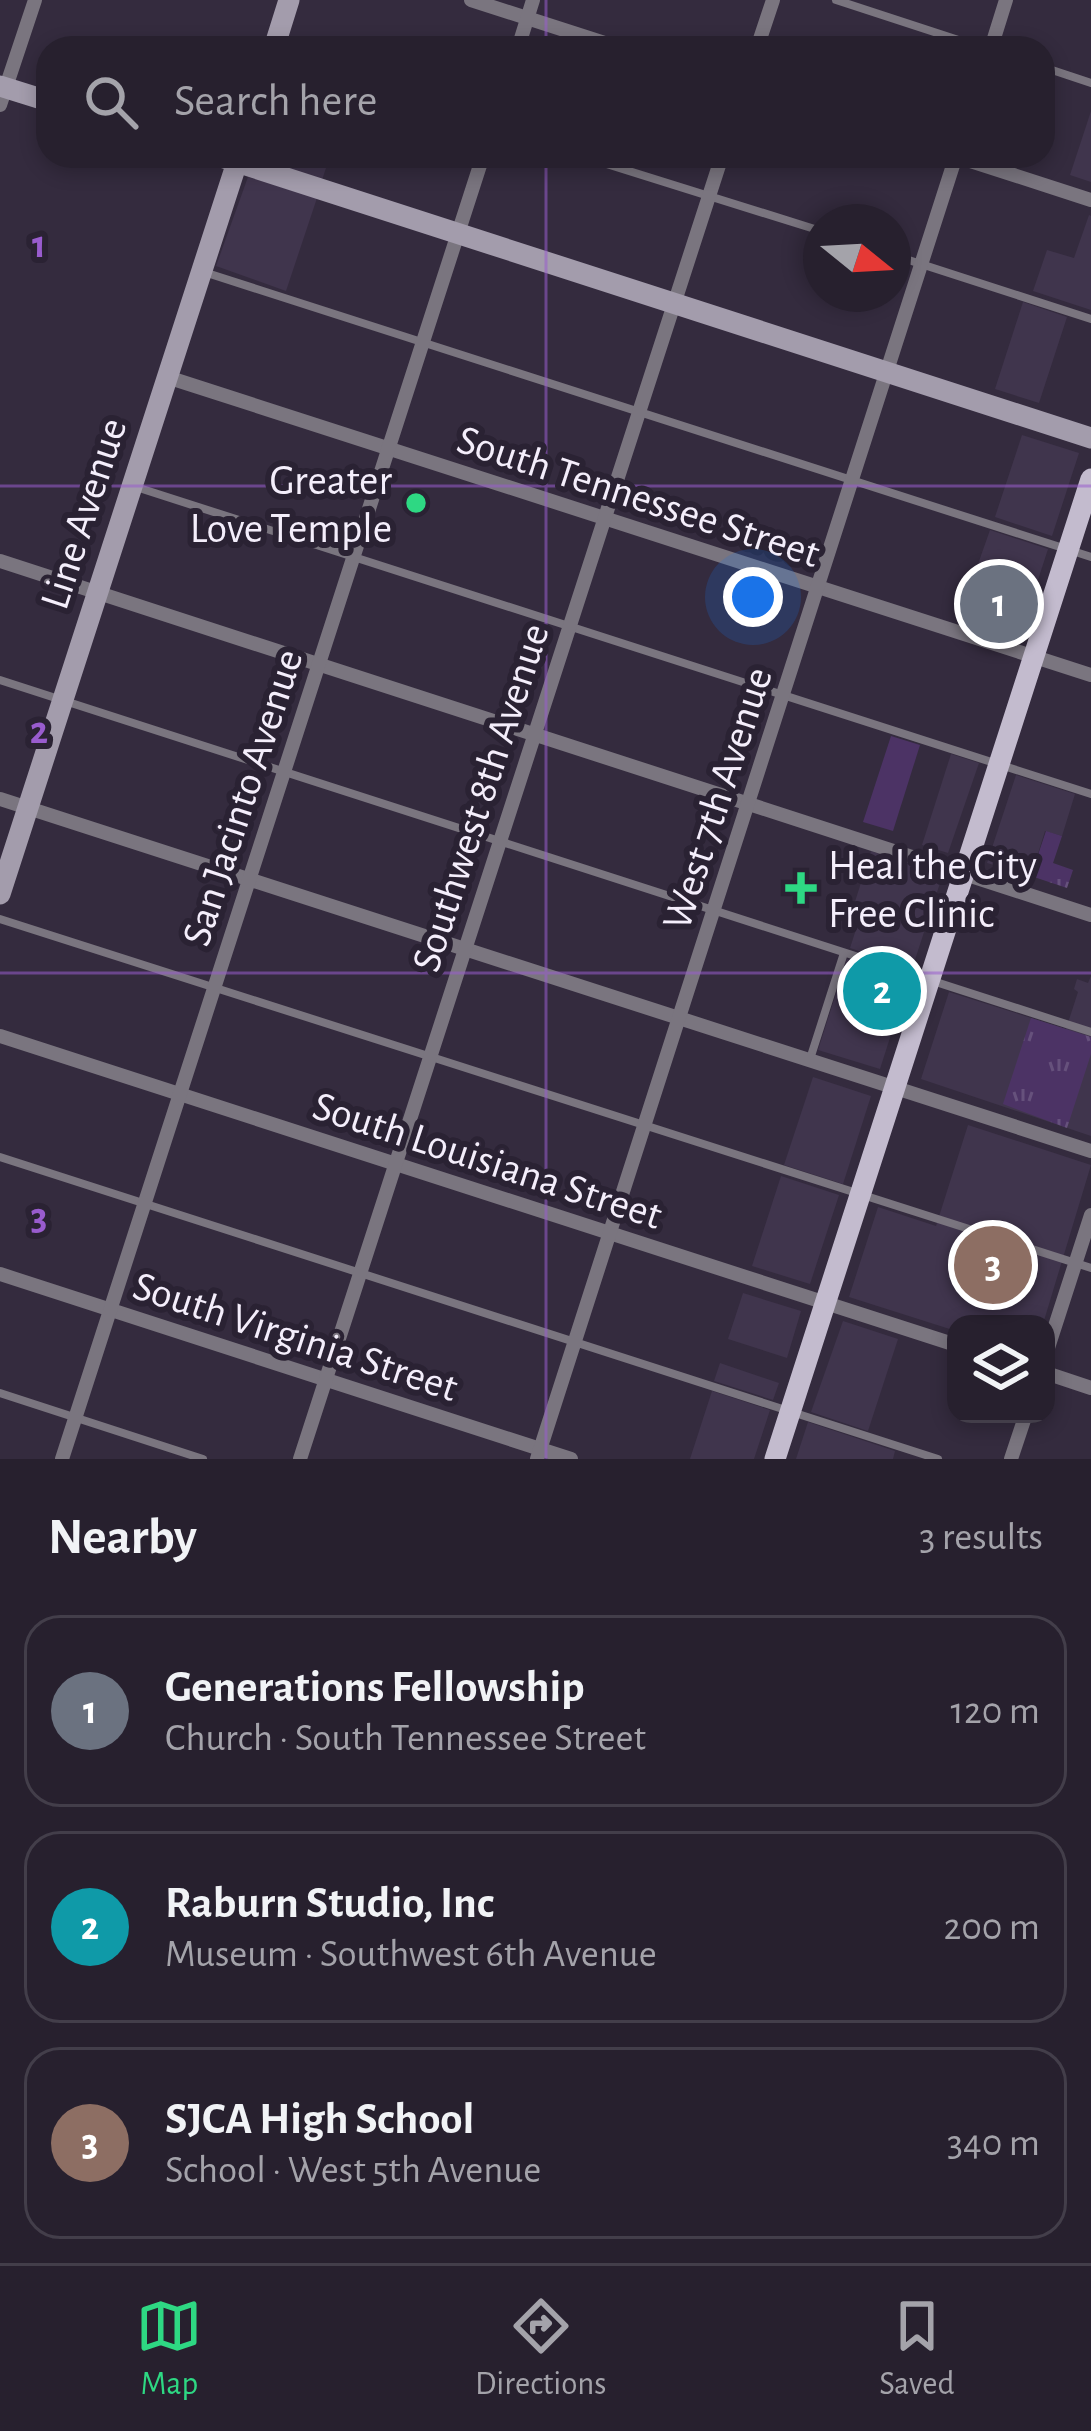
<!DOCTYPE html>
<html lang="en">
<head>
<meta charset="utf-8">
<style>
  body { margin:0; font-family:"Alegreya Sans",sans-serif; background:#332d3a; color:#f1f3f6 }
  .controls { position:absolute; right:36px; bottom:36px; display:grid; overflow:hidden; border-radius:24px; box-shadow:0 6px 18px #0003 }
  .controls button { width:108px; height:108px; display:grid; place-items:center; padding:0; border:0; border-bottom:3px solid #433e4a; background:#27202e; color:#f1f3f6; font:60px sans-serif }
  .compass { position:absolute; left:803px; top:204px; width:108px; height:108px; border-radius:50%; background:#27202e; box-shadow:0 6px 18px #0003; rotate:108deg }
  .you { position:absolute; left:753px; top:597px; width:42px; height:42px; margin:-30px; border:9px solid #fff; border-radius:50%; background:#1a73e8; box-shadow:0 0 0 18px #1a73e833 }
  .badge { display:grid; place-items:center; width:78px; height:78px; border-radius:50%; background:#2ed883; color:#fff; font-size:39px; font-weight:700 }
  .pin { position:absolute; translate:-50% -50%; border:6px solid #fff; box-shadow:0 3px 12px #0006 }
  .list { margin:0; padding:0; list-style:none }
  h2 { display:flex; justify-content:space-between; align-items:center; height:156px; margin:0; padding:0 48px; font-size:51px }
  h2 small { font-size:39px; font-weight:400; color:#a4a3aa }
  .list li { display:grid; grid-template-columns:78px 1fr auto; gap:36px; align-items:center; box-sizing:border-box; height:192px; margin:0 24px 24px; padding:0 24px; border:3px solid #433e4a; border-radius:36px }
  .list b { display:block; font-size:45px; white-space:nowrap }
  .list p { margin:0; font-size:39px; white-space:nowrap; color:#a4a3aa }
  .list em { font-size:39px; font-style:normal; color:#a4a3aa }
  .icon { flex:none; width:66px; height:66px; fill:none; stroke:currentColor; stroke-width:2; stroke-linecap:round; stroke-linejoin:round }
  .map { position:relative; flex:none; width:1091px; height:1459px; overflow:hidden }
  .search { position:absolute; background:#27202e; box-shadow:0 6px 18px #0003; left:36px; right:36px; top:36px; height:132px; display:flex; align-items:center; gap:30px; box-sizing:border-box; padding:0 42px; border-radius:36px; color:#a4a3aa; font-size:45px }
  .sheet { height:804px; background:#27202e }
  nav { display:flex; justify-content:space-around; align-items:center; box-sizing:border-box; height:168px; border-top:3px solid #433e4a; background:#27202e; font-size:33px; color:#a4a3aa }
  nav a { display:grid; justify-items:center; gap:6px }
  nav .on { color:#2ed883 }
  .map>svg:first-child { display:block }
  .built { fill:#40354d }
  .park { fill:url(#park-tufts) }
  .garden { fill:#4c3365 }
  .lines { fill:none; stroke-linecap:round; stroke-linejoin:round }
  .lane { stroke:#7a757f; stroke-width:8 }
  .street { stroke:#7a757f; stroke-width:14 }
  .secondary { stroke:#a39cac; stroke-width:21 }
  .primary { stroke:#c3bbce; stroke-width:21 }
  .grid { fill:none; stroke:#995cce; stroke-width:3; stroke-opacity:0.55 }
  .poi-dot { fill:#2ed883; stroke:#2a2233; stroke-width:4.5 }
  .labels { text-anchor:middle; stroke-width:12; stroke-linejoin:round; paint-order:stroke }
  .poi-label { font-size:42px; fill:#f4eefb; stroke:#2a2233; text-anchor:end }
  .street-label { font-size:42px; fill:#f4eefb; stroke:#2a2233 }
  .grid-label { font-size:39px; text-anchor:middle; font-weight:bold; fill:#995cce; stroke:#2a2233; stroke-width:12; stroke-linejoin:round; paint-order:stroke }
</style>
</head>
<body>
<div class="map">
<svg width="1091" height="1459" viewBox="0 0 1091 1459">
  <defs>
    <pattern id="park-tufts" width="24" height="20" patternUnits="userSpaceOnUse" patternTransform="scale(3)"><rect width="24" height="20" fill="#4c3365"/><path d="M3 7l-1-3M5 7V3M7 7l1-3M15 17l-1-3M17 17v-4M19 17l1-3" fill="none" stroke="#66517c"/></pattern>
  </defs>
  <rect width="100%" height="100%" fill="#342b3e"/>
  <g class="built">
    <polygon points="1091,111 1091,182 1070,175"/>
    <polygon points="254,156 330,156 322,180"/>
    <polygon points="248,177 317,198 286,291 216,266"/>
    <polygon points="1089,215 1091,216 1091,310 1033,291 1047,250 1074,258"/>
    <polygon points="1023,302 1067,317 1039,403 995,389"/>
    <polygon points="1022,435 1079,453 1052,536 995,517"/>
    <polygon points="990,530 1048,549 1036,586 977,567"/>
    <polygon points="951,754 979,763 948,853 922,845"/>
    <polygon points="1016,775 1075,794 1062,836 1045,831 1031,876 987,863"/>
    <polygon points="871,851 939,874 941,880 912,969 850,948 862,911 853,908"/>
    <polygon points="847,959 909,978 880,1069 818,1050"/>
    <polygon points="1091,976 1091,1136 921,1079 949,992 1066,1029 1078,992 1074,989 1077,979 1088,983"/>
    <polygon points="813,1077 871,1096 843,1184 784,1165"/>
    <polygon points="968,1125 1091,1165 1043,1324 956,1324 956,1331 849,1297 878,1207 936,1226"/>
    <polygon points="781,1176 839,1195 810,1284 752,1266"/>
    <polygon points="743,1293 801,1311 787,1358 728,1339"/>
    <polygon points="843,1321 898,1339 868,1431 811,1412"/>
    <polygon points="720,1363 779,1383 773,1400 714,1381"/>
    <polygon points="712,1391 770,1410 754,1459 690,1459"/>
    <polygon points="808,1422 895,1451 893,1459 796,1459"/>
  </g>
  <g class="park">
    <polygon points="1046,831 1062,836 1053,863 1073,870 1067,888 1031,876"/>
    <polygon points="1031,1018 1091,1037 1091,1054 1067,1128 1003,1104"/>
  </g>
  <polygon class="garden" points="891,736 920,745 893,831 863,822"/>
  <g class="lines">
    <g class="lane">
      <polyline points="836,0 983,48"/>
      <polyline points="1043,67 1091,83"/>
      <polyline points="581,156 821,231"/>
      <polyline points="893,255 1091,319"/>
      <polyline points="207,273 1091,557"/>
      <polyline points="133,486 1091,794"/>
      <polyline points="0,680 1091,1032"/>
      <polyline points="0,919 1091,1268"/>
      <polyline points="810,1059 844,953"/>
      <polyline points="0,1157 938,1459"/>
      <polyline points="0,1393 203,1459"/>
    </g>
    <g class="street">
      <polyline points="471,0 620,48"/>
      <polyline points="518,48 533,0"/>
      <polyline points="757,48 773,0"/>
      <polyline points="991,48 1006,0"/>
      <polyline points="0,105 35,0"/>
      <polyline points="955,156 1091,200"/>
      <polyline points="167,377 1091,675"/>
      <polyline points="0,561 1091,915"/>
      <polyline points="0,799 1091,1151"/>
      <polyline points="0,1036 956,1345"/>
      <polyline points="0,1274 571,1459"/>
      <polyline points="1046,1354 1091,1215"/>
      <polyline points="1046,1373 1091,1388"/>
      <polyline points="62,1459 483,156"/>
      <polyline points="300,1459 722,156"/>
      <polyline points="537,1459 956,156"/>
      <polyline points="1011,1459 1026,1414"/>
    </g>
    <g class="secondary">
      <polyline points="274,48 289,0"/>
      <polyline points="0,86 48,101"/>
      <polyline points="218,156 1091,438"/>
      <polyline points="0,894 239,156"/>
    </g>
    <polyline class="primary" points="775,1459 1091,479"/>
  </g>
  <path class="grid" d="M546 0V48M546 156V1459M0 486H1091M0 973H1091"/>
  <g class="poi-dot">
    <circle cx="416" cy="503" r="12"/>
    <path d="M795 870h12v12h12v12h-12v12h-12v-12h-12v-12h12z"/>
  </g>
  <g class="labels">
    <g class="poi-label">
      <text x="392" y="494">Greater<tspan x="392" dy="48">Love Temple</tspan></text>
      <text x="828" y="879" text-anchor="start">Heal the City<tspan x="828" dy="48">Free Clinic</tspan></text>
    </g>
    <g class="street-label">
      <text transform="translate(639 495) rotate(18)" y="15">South Tennessee Street</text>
      <text transform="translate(82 513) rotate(-72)" y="15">Line Avenue</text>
      <text transform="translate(241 797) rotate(-72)" y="15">San Jacinto Avenue</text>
      <text transform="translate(479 797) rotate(-72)" y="15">Southwest 8th Avenue</text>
      <text transform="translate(716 798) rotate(-72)" y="15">West 7th Avenue</text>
      <text transform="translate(488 1159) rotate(18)" y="15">South Louisiana Street</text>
      <text transform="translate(296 1335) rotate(18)" y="15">South Virginia Street</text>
    </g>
  </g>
  <g class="grid-label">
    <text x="39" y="257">1</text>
    <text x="39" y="743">2</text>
    <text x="39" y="1229">3</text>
  </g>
</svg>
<div class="controls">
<button><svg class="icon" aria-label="layers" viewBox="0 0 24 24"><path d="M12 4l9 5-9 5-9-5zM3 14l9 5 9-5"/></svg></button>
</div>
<svg class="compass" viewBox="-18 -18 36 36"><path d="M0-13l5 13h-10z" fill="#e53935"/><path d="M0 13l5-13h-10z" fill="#a4a3aa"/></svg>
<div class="you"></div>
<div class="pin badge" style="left:999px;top:604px;background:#6b7280">1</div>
<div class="pin badge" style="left:882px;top:991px;background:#0f9aa8">2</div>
<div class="pin badge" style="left:993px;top:1265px;background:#8d6e63">3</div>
<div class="search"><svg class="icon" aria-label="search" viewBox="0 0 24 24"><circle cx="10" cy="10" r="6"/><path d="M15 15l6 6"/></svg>Search here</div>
</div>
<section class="sheet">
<h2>Nearby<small>3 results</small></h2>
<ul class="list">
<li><span class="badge" style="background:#6b7280">1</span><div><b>Generations Fellowship</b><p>Church · South Tennessee Street</p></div><em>120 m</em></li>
<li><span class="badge" style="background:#0f9aa8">2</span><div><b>Raburn Studio, Inc</b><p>Museum · Southwest 6th Avenue</p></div><em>200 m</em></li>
<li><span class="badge" style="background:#8d6e63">3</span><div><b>SJCA High School</b><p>School · West 5th Avenue</p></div><em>340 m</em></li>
</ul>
</section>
<nav>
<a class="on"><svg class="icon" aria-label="map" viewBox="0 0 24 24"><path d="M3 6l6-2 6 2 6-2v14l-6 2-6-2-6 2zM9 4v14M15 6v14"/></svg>Map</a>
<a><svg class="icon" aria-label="directions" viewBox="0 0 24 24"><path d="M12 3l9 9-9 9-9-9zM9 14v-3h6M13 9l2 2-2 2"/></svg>Directions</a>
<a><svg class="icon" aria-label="saved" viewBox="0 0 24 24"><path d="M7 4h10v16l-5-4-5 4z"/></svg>Saved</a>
</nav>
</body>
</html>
